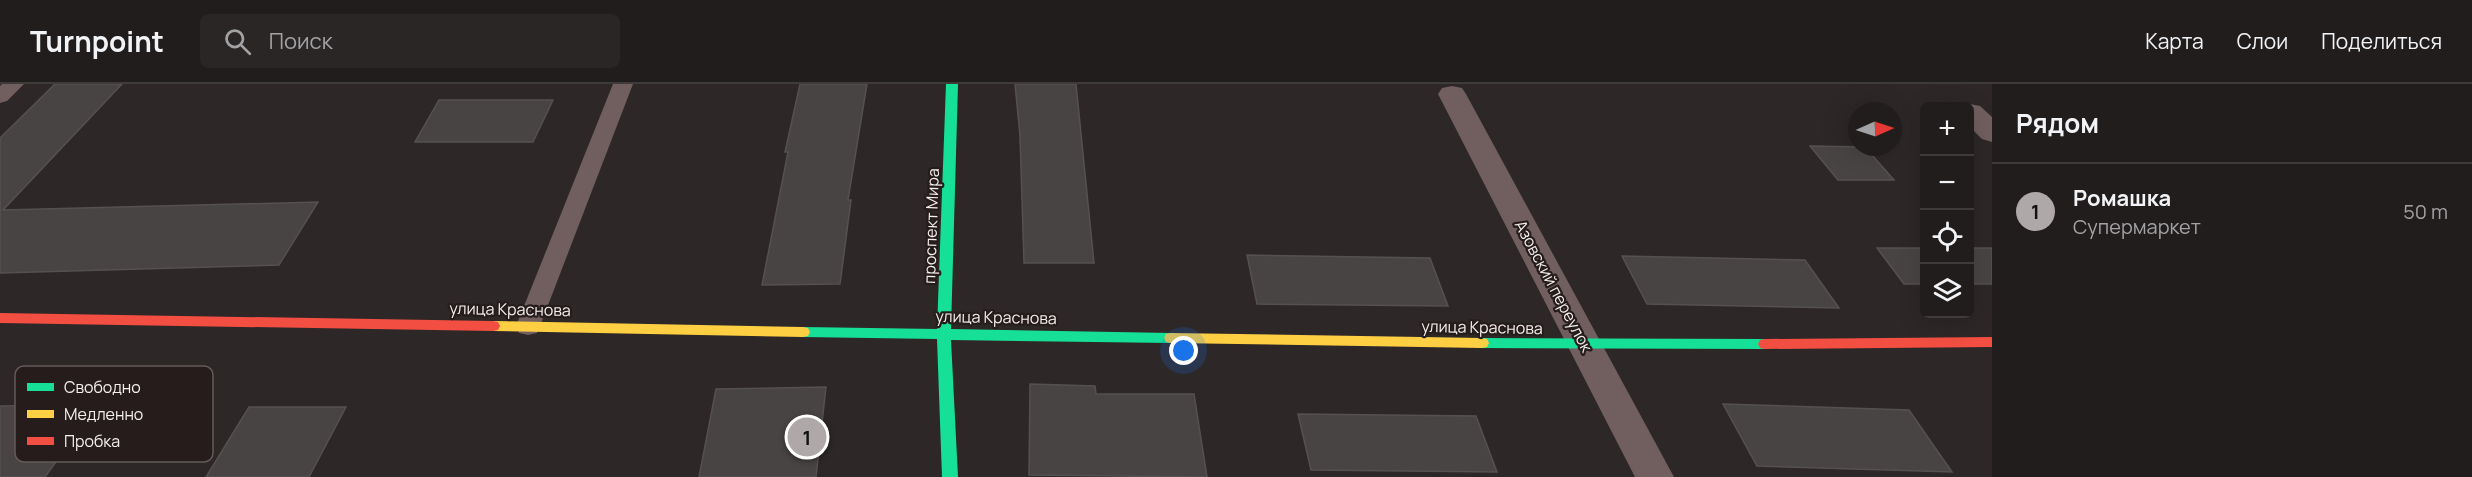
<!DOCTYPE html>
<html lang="ru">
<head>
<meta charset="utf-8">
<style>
  body { margin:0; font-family:Manrope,sans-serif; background:#2a2626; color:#f1f3f6 }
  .controls { position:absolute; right:18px; top:18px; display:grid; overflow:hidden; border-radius:9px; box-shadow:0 6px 24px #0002 }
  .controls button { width:54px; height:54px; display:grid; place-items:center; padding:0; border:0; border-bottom:2px solid #3f3b3b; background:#221d1d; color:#f1f3f6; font:30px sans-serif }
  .compass { position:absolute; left:1848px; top:18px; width:54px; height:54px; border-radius:50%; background:#221d1d; box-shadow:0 6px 24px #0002; rotate:87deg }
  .you { position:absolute; left:1184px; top:267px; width:21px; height:21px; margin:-15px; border:4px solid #fff; border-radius:50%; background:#1a73e8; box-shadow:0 0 0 9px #1a73e833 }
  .badge { display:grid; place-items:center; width:39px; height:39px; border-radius:50%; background:#afa8a8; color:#111; font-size:20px; font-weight:700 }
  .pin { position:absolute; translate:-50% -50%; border:3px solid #fff; box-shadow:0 2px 6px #0006 }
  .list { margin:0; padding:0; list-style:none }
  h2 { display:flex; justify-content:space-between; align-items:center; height:78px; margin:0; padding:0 24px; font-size:26px }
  h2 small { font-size:20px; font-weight:400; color:#a2a2a4 }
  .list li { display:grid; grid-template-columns:39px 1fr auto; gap:18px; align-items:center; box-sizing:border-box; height:96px; padding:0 24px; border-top:2px solid #3f3b3b }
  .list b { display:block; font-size:22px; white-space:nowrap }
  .list p { margin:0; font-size:20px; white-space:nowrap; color:#a2a2a4 }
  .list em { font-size:20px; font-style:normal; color:#a2a2a4 }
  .icon { flex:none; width:33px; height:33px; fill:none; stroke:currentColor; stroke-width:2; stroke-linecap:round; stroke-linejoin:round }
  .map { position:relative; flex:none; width:1992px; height:393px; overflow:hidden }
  header { display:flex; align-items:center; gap:36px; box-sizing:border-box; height:84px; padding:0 30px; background:#221d1d; border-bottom:2px solid #3f3b3b }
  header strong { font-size:28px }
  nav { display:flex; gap:33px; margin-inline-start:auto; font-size:21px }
  .search { width:420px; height:54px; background:#2a2626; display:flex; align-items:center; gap:15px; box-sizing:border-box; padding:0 21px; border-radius:9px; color:#a2a2a4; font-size:22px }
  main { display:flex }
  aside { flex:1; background:#221d1d }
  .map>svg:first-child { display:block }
  .building { fill:#494444; stroke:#565151; stroke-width:1.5 }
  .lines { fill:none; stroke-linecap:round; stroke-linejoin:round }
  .lane { fill:#715e5f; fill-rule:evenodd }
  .street { fill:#715e5f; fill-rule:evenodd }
  .fast { fill:#16e098; fill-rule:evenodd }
  .slow { fill:#ffcf43; fill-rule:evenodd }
  .jam { fill:#f24e42; fill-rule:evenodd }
  .labels { text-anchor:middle; stroke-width:4.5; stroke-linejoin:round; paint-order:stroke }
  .street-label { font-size:16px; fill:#f5eeee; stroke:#251c1b }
  .key { fill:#251c1b; stroke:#635b5a; stroke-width:1.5 }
  .key-label { font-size:16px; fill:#f5eeee }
</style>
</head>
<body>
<header>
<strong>Turnpoint</strong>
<div class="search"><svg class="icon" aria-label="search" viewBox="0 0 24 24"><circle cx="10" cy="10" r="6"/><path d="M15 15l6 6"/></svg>Поиск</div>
<nav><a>Карта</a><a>Слои</a><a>Поделиться</a></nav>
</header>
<main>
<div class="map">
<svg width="1992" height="393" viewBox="0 0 1992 393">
  <rect width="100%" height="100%" fill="#2d2727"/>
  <g class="building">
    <polygon points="55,0 122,0 3,126 318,118 279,181 0,189 0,54"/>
    <polygon points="800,0 867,0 848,116 851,116 840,200 762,201 788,68 785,68"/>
    <polygon points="1015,0 1076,0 1094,179 1024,179 1020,52"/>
    <polygon points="439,16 553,16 533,58 415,58"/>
    <polygon points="1810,62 1865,63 1894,96 1838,96"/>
    <polygon points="1877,164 1924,164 1924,200 1904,200"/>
    <rect x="1970" y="164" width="22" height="36"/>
    <polygon points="1247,171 1430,174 1448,222 1257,220"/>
    <polygon points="1622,172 1805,176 1839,224 1647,220"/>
    <polygon points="1030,300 1095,302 1096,310 1194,310 1207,393 1029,391"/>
    <polygon points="826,303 816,393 699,393 716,305"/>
    <polygon points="1723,320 1909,326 1952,388 1757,382"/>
    <polygon points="97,321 45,393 0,393 0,322"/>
    <polygon points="249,323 346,323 309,393 206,393"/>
    <polygon points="1298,330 1476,332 1497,388 1311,386"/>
  </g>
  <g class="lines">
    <g class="lane">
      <polygon points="2,0 24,0 7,17 0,19 0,2"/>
      <polygon points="613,0 633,0 540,242 537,249 528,251 519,249 516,242"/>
    </g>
    <g class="street">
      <polygon points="1452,2 1462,4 1466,10 1674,393 1635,393 1438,10 1442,4"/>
      <polygon points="1970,20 1980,22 1992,33 1992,58 1982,55 1970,43 1970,22 1960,22"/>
    </g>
    <g class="fast">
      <polygon points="946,0 958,0 951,245 1171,249 1176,250 1178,254 1176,258 1171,259 951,256 958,393 942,393 937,255 803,253 798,252 796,248 798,244 803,243 937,245"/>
      <polygon points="1482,254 1765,255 1770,256 1772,260 1770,264 1765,265 1482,264 1477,263 1475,259 1477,255"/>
    </g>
    <g class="slow">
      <polygon points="493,237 803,243 808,244 810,248 808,252 803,253 493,247 488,246 486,242 488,238"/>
      <polygon points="1171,249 1482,254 1487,255 1489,259 1487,263 1482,264 1171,259 1166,258 1164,254 1166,250"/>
    </g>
    <g class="jam">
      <polygon points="0,229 493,237 498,238 500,242 498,246 493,247 0,239"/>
      <polygon points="1992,253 1992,263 1765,265 1760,264 1758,260 1760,256 1765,255"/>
    </g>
  </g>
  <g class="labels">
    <g class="street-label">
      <text transform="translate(931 142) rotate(-88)" y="6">проспект Мира</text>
      <text transform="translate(1554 202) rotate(62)" y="6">Азовский переулок</text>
      <text transform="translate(510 225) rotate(1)" y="6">улица Краснова</text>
      <text transform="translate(996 233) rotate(1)" y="6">улица Краснова</text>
      <text transform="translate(1482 243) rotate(1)" y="6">улица Краснова</text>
    </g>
  </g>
  <rect x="15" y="282" width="198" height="96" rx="9" class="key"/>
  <rect x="27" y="299" width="27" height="8" fill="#16e098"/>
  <rect x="27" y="326" width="27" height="8" fill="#ffcf43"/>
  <rect x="27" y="353" width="27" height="8" fill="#f24e42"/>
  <g class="key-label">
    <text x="64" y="309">Свободно</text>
    <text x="64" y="336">Медленно</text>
    <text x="64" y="363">Пробка</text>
  </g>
</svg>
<div class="controls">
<button>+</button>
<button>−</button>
<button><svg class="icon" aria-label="locate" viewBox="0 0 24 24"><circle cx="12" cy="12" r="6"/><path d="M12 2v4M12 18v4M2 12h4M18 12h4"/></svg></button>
<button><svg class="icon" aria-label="layers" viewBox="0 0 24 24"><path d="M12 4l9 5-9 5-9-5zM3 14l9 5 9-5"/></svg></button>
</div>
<svg class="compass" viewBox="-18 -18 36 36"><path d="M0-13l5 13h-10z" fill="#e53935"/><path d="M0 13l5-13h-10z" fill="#a2a2a4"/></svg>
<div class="you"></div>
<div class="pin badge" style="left:807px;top:353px">1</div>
</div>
<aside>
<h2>Рядом<small></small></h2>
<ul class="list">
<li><span class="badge">1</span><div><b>Ромашка</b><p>Супермаркет</p></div><em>50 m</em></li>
</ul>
</aside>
</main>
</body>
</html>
